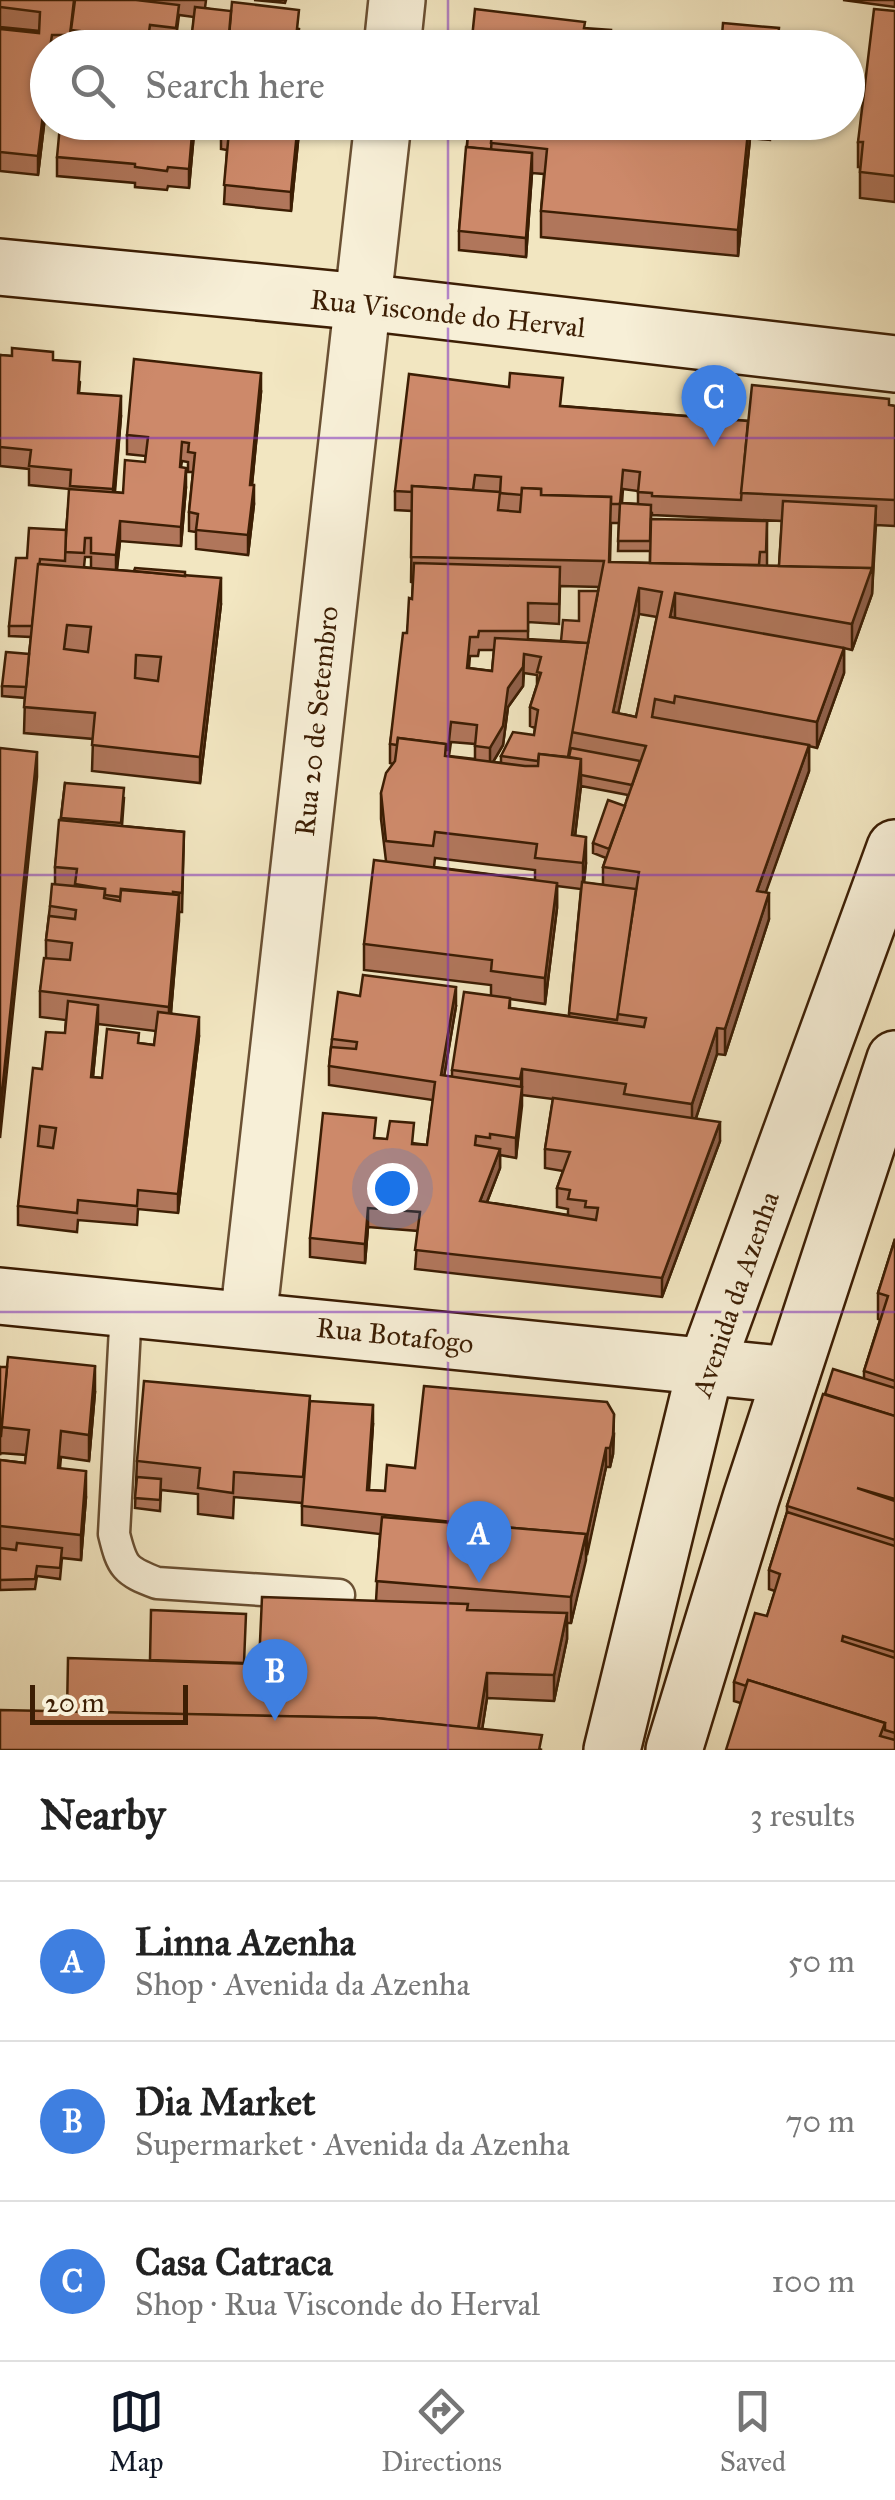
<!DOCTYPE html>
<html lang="en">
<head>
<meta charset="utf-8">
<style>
  body { margin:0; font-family:"IM FELL Great Primer",serif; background:#f6f6f6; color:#222 }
  .scale { position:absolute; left:30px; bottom:25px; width:158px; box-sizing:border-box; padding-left:10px; border:5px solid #3c1e04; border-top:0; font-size:28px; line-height:35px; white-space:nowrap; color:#3c1e04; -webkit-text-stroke:8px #f7efd7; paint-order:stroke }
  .you { position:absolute; left:392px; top:1188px; width:35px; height:35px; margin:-25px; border:8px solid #fff; border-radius:50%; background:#1a73e8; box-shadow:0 0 0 15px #1a73e833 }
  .badge { display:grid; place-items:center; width:65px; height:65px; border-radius:50%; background:#111827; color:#fff; font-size:32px; font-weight:700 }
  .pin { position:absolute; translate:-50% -82px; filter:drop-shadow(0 2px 5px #0008) }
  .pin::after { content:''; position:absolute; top:52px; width:35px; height:30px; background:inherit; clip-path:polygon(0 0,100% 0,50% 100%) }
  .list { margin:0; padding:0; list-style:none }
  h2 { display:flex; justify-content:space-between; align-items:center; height:130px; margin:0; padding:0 40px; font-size:42px }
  h2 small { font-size:32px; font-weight:400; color:#767676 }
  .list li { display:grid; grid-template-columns:65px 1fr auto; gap:30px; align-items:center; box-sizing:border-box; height:160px; padding:0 40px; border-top:2px solid #e0e0e0 }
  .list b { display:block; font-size:38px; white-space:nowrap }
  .list p { margin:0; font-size:32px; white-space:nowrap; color:#767676 }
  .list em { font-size:32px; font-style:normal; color:#767676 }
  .icon { flex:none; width:55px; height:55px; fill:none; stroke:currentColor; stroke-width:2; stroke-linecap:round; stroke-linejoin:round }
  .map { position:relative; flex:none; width:895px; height:1750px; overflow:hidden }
  .search { position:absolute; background:#fff; box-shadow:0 2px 8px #0004; left:30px; right:30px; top:30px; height:110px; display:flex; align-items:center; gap:25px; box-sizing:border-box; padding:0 35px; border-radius:55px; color:#767676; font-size:38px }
  .sheet { height:610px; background:#fff }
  nav { display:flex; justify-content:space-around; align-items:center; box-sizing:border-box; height:140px; border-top:2px solid #e0e0e0; background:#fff; font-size:28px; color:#767676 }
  nav a { display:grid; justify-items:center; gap:5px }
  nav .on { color:#111827 }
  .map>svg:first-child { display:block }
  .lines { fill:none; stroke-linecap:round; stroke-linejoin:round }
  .lane-casing { stroke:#6a5033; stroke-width:35 }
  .street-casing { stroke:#6a5033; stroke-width:60 }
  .secondary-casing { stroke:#3c1e04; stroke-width:60 }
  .lane { stroke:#f7efd7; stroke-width:30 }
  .street { stroke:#f7efd7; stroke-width:55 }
  .secondary { stroke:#f7efd7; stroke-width:55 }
  .wall { fill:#b0765b; stroke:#3c1e04; stroke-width:2.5; fill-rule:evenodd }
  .shaded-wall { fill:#90604a; stroke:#3c1e04; stroke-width:2.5 }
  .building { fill:#cd896a; stroke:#3c1e04; stroke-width:2.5; fill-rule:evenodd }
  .grid { fill:none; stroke:#7b2cbf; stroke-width:2.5; stroke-opacity:0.55 }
  .labels { text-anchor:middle; stroke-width:9; stroke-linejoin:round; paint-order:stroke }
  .street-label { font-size:28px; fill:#3c1e04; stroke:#f7efd7 }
</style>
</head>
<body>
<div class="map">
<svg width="895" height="1750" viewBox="0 0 895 1750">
  <rect width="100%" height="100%" fill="#f2e6c1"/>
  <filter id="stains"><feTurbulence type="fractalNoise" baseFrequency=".002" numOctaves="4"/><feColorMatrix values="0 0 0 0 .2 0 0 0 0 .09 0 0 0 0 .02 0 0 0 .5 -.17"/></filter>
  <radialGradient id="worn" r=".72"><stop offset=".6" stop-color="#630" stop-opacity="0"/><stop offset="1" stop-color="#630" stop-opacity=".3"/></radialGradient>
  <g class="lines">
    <defs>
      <path id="lane" d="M126 1309 114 1534C122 1567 125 1571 157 1583L339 1595"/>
      <g id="street">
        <polyline points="392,48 397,0"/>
        <polyline points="248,1320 383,122"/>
      </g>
      <g id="secondary">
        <polyline points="0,267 363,302 895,364"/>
        <polyline points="0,1296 791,1375"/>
        <polyline points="612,1750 706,1366 895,848"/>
        <polyline points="674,1750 751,1498 895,1059"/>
      </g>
    </defs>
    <use href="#lane" class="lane-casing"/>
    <use href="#street" class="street-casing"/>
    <use href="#secondary" class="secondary-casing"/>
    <use href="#lane" class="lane"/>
    <use href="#street" class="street"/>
    <use href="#secondary" class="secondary"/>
  </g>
  <g class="wall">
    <polygon points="0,0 206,0 205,8 299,29 297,48 191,48 194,17 179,15 176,38 150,35 149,48 131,48 72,41 71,48 48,48 48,92 38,175 0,171 0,29 39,33 39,31 0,27"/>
    <polygon points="254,0 286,0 285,3"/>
    <polygon points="843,0 895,0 895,7"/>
    <polygon points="895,11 895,202 860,198 860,167 858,167 858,142"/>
    <polygon points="75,122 195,122 189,188 168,186 167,190 135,187 135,183 57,176 57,157 76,126 77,123"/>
    <polygon points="221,122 300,122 291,211 224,204 227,150 221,149"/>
    <polygon points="469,122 771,122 770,140 750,138 738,256 541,237 541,211 544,174 532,173 526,257 459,250 459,231"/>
    <path d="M0 355 53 360 80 382 79 393 121 416 115 492 123 493 145 462 146 456 127 454V435L261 392 252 485 254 504 248 555 196 549V532L189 531V512L193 472H188V462L182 461 181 467 186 487 181 546 120 541 117 570 185 576 221 604 200 783 92 771 93 739 24 733 25 698 2 696V686L29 654 31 637 9 636V626L27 558 66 530 70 489 29 485V469L0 466ZM85 557H91V568L84 567Z"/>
    <path d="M889 405 895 406V526L876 525 872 594 852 650 844 648V673L817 748 809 746V771L765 893 769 919 725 1055 717 1054 696 1118 720 1141 662 1297 415 1269 418 1231 368 1227 365 1263 310 1257V1238L376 1138 427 1145 433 1100 329 1085V1066L332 1039 360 996 456 1006 444 1076 452 1077V1070L491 995V985L364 970V944L386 861 381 819V793L393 764 390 763V744L412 599 413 583 411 582 412 511 395 510V491L562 406 748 421ZM623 489 638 491V504L622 503ZM651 512 652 513V515L782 521 779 566H767V521L651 527ZM611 523H619L618 551H650V563L610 562ZM560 586 599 587 598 591 579 621 561 641 528 639V622L559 624ZM639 614 657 617 636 717 618 713ZM479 650H494L492 671 469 668 470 656H478ZM524 673 537 675V685L530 707V726L535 728 534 735 501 756V763L493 762 503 745 508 707 523 686ZM451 742 475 744V759L449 756ZM581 786 628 795 625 806 593 843V853L606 858 603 867V885L584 883 586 863 575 836ZM435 858 535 870V880L434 867ZM557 886 581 889 569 1016 510 1008V999L545 1004 557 908ZM522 1095 553 1099 545 1149V1168L563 1171 557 1188V1207L568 1209V1215L487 1202 500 1168V1155L516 1158Z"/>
    <path d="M65 783 124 798 122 826 184 832 182 912H179L171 1013 199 1036 178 1213 138 1209 137 1225 78 1220 77 1232 18 1225V1206L42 1069 65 1033 66 1020 40 1017V991L46 958V940L50 906 55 885V867ZM98 1024 156 1031 154 1045 139 1043 102 1078 93 1077Z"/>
    <polygon points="895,1239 895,1750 734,1701 734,1682 767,1616 775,1591 769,1589 769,1570 787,1512 787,1506 825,1394 864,1378 864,1371 880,1320 878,1319 878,1293"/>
    <polygon points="0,1367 95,1392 89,1461 61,1457 60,1468 86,1497 81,1560 62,1558 60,1579 37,1576 35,1589 0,1590 0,1460 25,1463 26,1455 1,1453 0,1455"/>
    <polygon points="310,1403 373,1424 369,1490 385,1491 415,1468 614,1434 613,1454 610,1467 606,1467 571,1623 567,1623 567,1639 554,1701 487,1698 482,1729 542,1750 67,1712 245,1663 259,1664 376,1601 380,1534 302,1525 302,1503 234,1497 233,1518 198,1514 198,1494 161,1490 160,1511 135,1508 137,1461"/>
  </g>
  <g class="shaded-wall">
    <polygon points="48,73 48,92 38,175 38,156"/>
    <polygon points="193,122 195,122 189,188 189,169"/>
    <polygon points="298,122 300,122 291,211 291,192"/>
    <polygon points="749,122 750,139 738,256 738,230"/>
    <polygon points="532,153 532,173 526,257 526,238"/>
    <polygon points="261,373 261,392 250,504 250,485"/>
    <polygon points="121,396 121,416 113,508 113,489"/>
    <polygon points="186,468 186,487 181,546 181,527"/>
    <polygon points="254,485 254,504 248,555 248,535"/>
    <polygon points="876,506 872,594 852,650 852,624"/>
    <polygon points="120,521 120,541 116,574 116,555"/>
    <polygon points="221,578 221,604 200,783 200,757"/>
    <polygon points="639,588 639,614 613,738 613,712"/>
    <polygon points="675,593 675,619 670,617"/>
    <polygon points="844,648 844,673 817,748 817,722"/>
    <polygon points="524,654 523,686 508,707 503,745 490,767 490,748 508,688"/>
    <polygon points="809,745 809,771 757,917 757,891"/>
    <polygon points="37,752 37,777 0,1138 0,1112"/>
    <polygon points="581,759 581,784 572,861 572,835"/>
    <polygon points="586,837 586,863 583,889 583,863"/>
    <polygon points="557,883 557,908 545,1004 545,978"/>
    <polygon points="769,893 769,919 725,1055 725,1029"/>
    <polygon points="179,895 179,921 169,1033 169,1007"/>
    <polygon points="456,987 456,1006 441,1095 441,1075"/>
    <polygon points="98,1005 98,1024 91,1096 91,1077"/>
    <polygon points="199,1017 199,1036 178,1213 178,1194"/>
    <polygon points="717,1028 717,1054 692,1130 692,1104"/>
    <polygon points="522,1069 522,1106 516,1158 516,1138 520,1104"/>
    <polygon points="720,1122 720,1141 662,1297 662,1278"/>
    <polygon points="500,1149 500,1168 480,1220 480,1201"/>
    <polygon points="368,1208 368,1227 365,1263 365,1244"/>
    <polygon points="95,1366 95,1392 89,1461 89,1435"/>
    <polygon points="373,1405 373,1424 367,1509 367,1490"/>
    <polygon points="614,1414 613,1454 610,1467 610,1448"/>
    <polygon points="606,1448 606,1467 587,1555 587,1536"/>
    <polygon points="86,1471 86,1497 81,1560 81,1535"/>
    <polygon points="586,1534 586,1560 571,1623 571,1597"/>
    <polygon points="567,1613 567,1639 554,1701 554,1675"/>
    <polygon points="487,1673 487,1698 479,1750 478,1731"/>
  </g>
  <g class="building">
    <polygon points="0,0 74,0 70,35 52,35 50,48 48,48 48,73 38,156 0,152 0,29 39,33 40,12 0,7"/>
    <polygon points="75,0 136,0 179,5 176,28 150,25 148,39 71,30"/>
    <polygon points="232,2 299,10 295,48 228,48"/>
    <polygon points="195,7 231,11 228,45 191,41"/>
    <polygon points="475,9 585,22 584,28 611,30 609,48 471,48"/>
    <polygon points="874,9 895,11 895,176 860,172 863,142 858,142"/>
    <polygon points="723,23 779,28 777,48 721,48"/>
    <polygon points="77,122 193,122 189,169 168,167 167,171 135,167 135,164 57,157 60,125 76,126"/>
    <polygon points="221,122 298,122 291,192 224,185 229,131 221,130"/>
    <polygon points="469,122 493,122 491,150 467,147"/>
    <polygon points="493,122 749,122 738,230 541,211 547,149 491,143"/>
    <polygon points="466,147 532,153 526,238 459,231"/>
    <polygon points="12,348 53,352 53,360 80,362 78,393 121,396 113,489 70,486 71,470 29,466 31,450 0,447 0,355 12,356"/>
    <polygon points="134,359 261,373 250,485 254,485 248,535 196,530 198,514 189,512 195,453 188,452 189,443 182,442 180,467 186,468 181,527 120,521 116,555 91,553 91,538 85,538 84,553 65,552 69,489 123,493 125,460 145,462 148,437 127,435"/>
    <polygon points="510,373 563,378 560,406 748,421 741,500 652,496 652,493 638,492 640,472 623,470 620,504 611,504 611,497 541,495 541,489 522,488 522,495 500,493 501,477 475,475 473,490 412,486 412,492 395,491 409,374 509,387"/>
    <polygon points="752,385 889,399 889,405 895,406 895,500 741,493"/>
    <path d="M412 486 500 492 498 510 520 512 522 488 541 489V495L611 497 609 562 872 568 852 624 675 593 670 617 844 648 817 722 675 696 674 703 655 699 652 717 809 745 757 891 769 893 725 1029 717 1028 692 1104 624 1094 626 1084 522 1069 520 1079 452 1070 464 992 510 998 509 1008 644 1027 646 1018 617 1014 639 872 603 867 646 746 571 732 604 561 411 557ZM639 588 662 592 636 717 613 712Z"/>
    <polygon points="783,501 876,506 872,574 872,568 779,566"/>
    <polygon points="620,503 651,505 650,541 618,541"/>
    <polygon points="651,519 767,521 766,552 760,552 759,565 650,563"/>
    <polygon points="29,528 66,530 65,561 40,559 32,626 9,626 16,558 27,558"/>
    <polygon points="414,563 560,567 559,604 528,603 528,631 479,631 478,637 470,637 467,668 492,671 495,638 588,643 568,757 539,754 538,761 501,756 513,732 534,735 538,710 530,707 541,673 537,672 541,657 524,654 523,667 508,688 503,726 490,748 475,746 477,725 451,722 448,750 446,750 446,744 398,738 397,745 390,744 403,633 407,633 409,598 412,599"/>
    <path d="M38 564 221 578 200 757 92 745 95 713 24 707ZM67 625 91 627 88 652 64 649ZM136 655 161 657 158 681 135 678Z"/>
    <polygon points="135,568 185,572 185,576 134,571"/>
    <polygon points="579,591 598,591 588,643 561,641 563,620 579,621"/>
    <polygon points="6,652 29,654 26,687 2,686"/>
    <polygon points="398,738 446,744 445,756 525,766 538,766 539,754 581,759 572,835 586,837 583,863 535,858 537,844 435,832 433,846 386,841 381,793 386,773 395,761"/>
    <polygon points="0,748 37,752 0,1112"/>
    <polygon points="571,748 640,761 632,785 581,775 581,759 569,757"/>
    <polygon points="65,783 124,788 121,823 61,818"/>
    <polygon points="608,800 625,806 609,849 593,843"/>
    <polygon points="59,820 184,832 182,893 173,892 173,894 121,889 121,897 105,895 105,889 75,884 77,869 55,867"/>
    <polygon points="374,860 557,883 545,978 491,971 492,960 364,944"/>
    <polygon points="582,882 636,889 617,1020 569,1013"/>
    <polygon points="52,884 105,889 104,898 120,901 121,890 179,895 169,1007 40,991 44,958 70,960 72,943 46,940 49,916 75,919 76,910 50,906"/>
    <polygon points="363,975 456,987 441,1075 522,1087 516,1138 490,1134 490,1138 476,1136 475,1145 500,1149 480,1201 596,1220 598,1208 585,1207 586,1201 568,1199 570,1190 557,1188 570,1152 545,1149 553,1098 720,1122 662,1278 415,1250 420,1212 368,1208 365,1244 310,1238 323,1113 376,1118 374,1138 387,1139 390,1121 414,1123 412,1144 427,1145 435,1082 329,1066 331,1047 356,1049 357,1042 332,1039 338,992 360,996"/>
    <path d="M68 1001 98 1005 91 1077 102 1078 107 1029 139 1033 138 1043 154 1045 158 1012 199 1017 178 1194 138 1190 137 1206 78 1200 77 1213 18 1206 33 1068 42 1069 46 1032 65 1033ZM40 1126 56 1128 53 1148 38 1146Z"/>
    <polygon points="895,1239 895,1381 864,1371 888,1296 878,1293"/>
    <polygon points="8,1357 95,1366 89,1435 61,1431 58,1468 86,1471 81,1535 0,1526 0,1460 25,1463 29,1430 1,1427"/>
    <polygon points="0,1367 7,1367 1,1436 0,1436"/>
    <polygon points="833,1369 895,1388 895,1416 825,1394"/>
    <polygon points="144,1381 310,1396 303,1477 234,1472 233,1493 198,1488 200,1468 137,1461"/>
    <polygon points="424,1386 607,1402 614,1414 613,1435 610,1448 606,1448 587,1536 585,1536 586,1534 490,1526 302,1506 310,1401 373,1405 367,1490 385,1491 387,1465 415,1468"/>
    <polygon points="823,1394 895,1416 895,1499 857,1488 895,1501 895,1540 787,1506"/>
    <polygon points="137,1477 161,1479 160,1500 135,1498"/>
    <polygon points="787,1512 895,1546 895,1652 843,1636 842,1641 895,1658 895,1733 885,1730 885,1723 748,1680 746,1686 734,1682 755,1613 767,1616 780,1574 769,1570"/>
    <polygon points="382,1517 586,1534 571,1597 376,1581"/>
    <polygon points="17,1543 62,1548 60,1568 37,1566 35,1579 0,1580 0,1548 16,1550"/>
    <polygon points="262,1597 468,1604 467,1610 567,1613 554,1675 487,1673 478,1729 376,1718 67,1712 68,1658 259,1664"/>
    <polygon points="151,1610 246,1614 244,1663 150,1660"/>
    <polygon points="748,1680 885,1723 880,1736 895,1740 895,1750 726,1750"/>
    <polygon points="0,1710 376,1718 542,1735 539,1750 0,1750"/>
  </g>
  <path class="grid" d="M448 0V48M448 122V1750M0 438H895M0 875H895M0 1312H895"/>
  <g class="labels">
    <g class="street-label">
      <text transform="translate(448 313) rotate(6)" y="10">Rua Visconde do Herval</text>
      <text transform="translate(316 721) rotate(-84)" y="10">Rua 20 de Setembro</text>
      <text transform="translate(735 1294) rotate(-71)" y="10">Avenida da Azenha</text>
      <text transform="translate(395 1335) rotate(6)" y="10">Rua Botafogo</text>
    </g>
  </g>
  <rect width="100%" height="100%" filter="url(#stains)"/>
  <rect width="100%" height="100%" fill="url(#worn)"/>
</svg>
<div class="scale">20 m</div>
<div class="you"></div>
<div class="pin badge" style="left:479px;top:1583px;background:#3f7fe0">A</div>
<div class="pin badge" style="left:275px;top:1721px;background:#3f7fe0">B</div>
<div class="pin badge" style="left:714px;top:447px;background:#3f7fe0">C</div>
<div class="search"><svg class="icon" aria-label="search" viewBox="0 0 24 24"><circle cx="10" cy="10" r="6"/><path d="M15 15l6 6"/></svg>Search here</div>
</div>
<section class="sheet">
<h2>Nearby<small>3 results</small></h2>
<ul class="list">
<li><span class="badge" style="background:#3f7fe0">A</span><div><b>Linna Azenha</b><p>Shop · Avenida da Azenha</p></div><em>50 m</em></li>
<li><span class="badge" style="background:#3f7fe0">B</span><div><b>Dia Market</b><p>Supermarket · Avenida da Azenha</p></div><em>70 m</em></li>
<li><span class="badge" style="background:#3f7fe0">C</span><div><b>Casa Catraca</b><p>Shop · Rua Visconde do Herval</p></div><em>100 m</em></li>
</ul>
</section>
<nav>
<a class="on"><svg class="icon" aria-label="map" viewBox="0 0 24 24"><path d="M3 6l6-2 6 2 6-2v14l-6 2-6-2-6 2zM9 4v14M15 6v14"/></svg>Map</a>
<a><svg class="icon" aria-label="directions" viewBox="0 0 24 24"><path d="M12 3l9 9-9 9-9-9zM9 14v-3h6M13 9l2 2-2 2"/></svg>Directions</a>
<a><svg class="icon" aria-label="saved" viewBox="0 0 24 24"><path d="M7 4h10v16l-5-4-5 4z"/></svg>Saved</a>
</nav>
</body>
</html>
